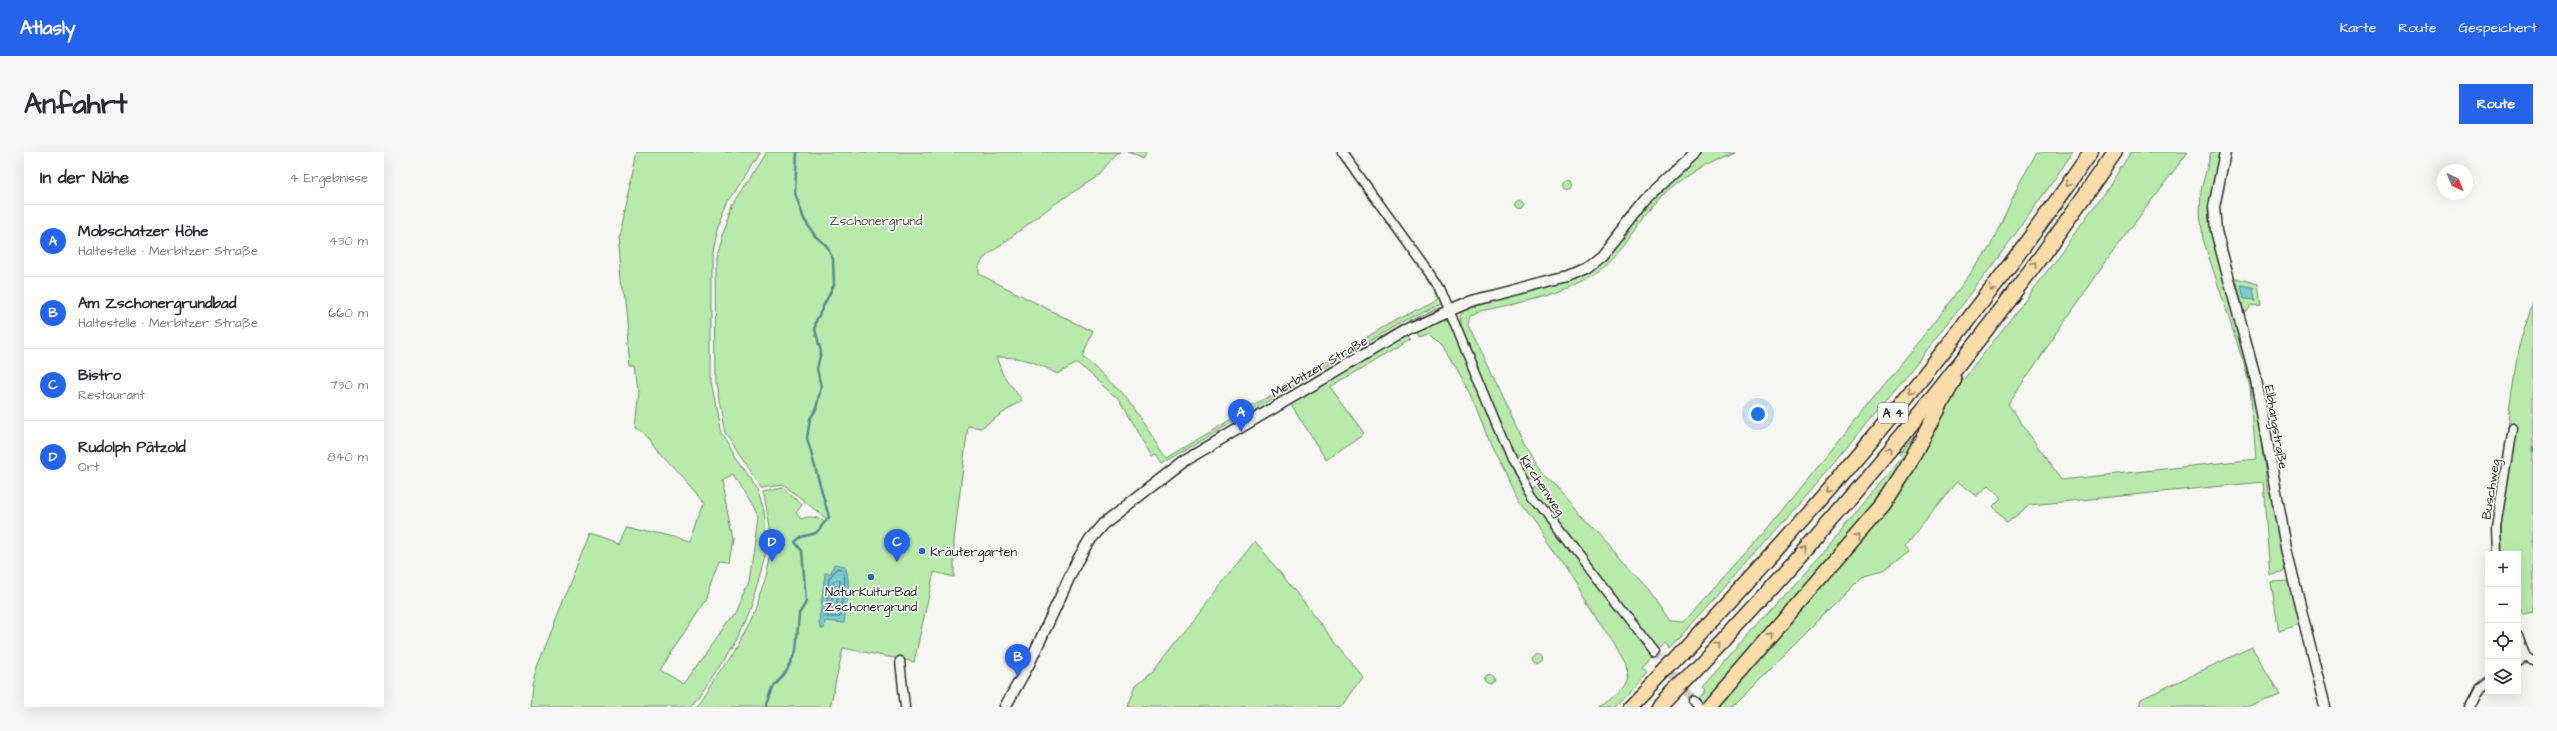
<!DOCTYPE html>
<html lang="de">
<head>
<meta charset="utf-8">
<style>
  body { margin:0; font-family:"Architects Daughter",sans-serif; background:#f7f7f7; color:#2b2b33 }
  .controls { position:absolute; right:12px; bottom:12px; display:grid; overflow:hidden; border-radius:0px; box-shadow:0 4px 16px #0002 }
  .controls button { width:36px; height:36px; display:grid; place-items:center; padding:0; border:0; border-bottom:1px solid #e1e1e2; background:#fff; color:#2b2b33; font:20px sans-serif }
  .compass { position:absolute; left:2029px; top:12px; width:36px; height:36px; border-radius:50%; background:#fff; box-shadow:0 4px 16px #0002; rotate:137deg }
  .you { position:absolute; left:1350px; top:262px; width:14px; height:14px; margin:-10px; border:3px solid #fff; border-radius:50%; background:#1a73e8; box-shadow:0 0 0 6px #1a73e833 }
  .badge { display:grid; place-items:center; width:26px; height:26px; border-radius:50%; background:#2563eb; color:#fff; font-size:13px; font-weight:700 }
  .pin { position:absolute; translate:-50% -33px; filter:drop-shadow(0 1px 2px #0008) }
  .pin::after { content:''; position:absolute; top:21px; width:14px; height:12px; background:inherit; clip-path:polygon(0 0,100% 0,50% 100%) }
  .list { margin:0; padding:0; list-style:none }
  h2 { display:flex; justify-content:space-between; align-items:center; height:52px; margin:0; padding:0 16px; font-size:17px }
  h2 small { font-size:13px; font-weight:400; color:#7c7c81 }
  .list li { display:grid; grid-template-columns:26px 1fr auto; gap:12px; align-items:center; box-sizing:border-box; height:72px; padding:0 16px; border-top:1px solid #e1e1e2 }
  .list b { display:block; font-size:15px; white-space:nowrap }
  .list p { margin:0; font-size:13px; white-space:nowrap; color:#7c7c81 }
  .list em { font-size:13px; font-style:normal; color:#7c7c81 }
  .icon { flex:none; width:22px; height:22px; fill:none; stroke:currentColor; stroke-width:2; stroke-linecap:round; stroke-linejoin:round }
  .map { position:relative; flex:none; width:2125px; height:555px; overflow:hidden; border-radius:0px }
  header { display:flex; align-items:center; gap:24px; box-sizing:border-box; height:56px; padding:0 20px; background:#2563eb; color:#fff }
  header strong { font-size:19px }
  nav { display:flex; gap:22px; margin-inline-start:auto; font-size:14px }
  .intro { display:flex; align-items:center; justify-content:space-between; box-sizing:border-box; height:96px; padding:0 24px }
  h1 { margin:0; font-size:28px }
  .button { padding:10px 18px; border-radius:0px; background:#2563eb; color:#fff; font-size:14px; font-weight:700 }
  main { display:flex; gap:24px; padding:0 24px }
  aside { flex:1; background:#fff; border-radius:0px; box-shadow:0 4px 16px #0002 }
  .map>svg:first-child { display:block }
  .green { fill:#b8ebab; stroke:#728b6b; fill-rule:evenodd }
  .water { fill:#79cad3; stroke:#5a8a90 }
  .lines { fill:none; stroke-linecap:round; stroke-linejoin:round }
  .shore { stroke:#4a6b6e; stroke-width:1 }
  .stream { stroke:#5a8a90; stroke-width:2.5 }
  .minor-tunnel { stroke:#cdcdca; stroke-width:8; stroke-dasharray:8 4; stroke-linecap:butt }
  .minor-casing { stroke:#2b2b2b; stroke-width:11 }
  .tertiary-casing { stroke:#2b2b2b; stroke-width:13 }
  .motorway-casing { stroke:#2b2b2b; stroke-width:17 }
  .minor { stroke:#f6f6f2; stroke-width:8 }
  .tertiary { stroke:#f6f6f2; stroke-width:10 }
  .motorway { stroke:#fbddab; stroke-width:14 }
  .oneway { stroke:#93846b }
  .poi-dot { fill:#1f6fb2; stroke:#f6f6f2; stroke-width:1.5 }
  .labels { text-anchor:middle; stroke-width:3.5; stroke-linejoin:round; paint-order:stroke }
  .shield { fill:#f6f6f2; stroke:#686867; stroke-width:1 }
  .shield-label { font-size:12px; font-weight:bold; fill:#2b2b2b }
  .park-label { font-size:13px; fill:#4e5b4b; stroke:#f6f6f2 }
  .street-label { font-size:13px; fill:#2b2b2b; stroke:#f6f6f2 }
  .poi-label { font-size:13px; fill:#2b2b2b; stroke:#f6f6f2; text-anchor:start }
</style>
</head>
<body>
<header>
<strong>Atlasly</strong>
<nav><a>Karte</a><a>Route</a><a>Gespeichert</a></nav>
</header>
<div class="intro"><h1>Anfahrt</h1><a class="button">Route</a></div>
<main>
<aside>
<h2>In der Nähe<small>4 Ergebnisse</small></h2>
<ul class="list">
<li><span class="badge">A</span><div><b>Mobschatzer Höhe</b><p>Haltestelle · Merbitzer Straße</p></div><em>430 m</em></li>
<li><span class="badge">B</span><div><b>Am Zschonergrundbad</b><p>Haltestelle · Merbitzer Straße</p></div><em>660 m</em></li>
<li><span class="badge">C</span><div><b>Bistro</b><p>Restaurant</p></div><em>730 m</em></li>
<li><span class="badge">D</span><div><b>Rudolph Pätzold</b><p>Ort</p></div><em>840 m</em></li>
</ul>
</aside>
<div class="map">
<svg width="2125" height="555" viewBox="0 0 2125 555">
  <rect width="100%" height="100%" fill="#f6f6f2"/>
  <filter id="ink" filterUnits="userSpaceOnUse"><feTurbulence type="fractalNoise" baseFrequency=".025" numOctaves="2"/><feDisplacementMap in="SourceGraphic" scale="8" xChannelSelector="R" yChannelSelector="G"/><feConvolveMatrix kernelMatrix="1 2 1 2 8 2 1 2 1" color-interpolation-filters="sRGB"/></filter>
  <g filter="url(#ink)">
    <g class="green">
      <path d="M229 0H352L321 49 310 74 303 103V229L313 282 349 338 356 359 359 397 346 444 331 480 307 520 282 555H122L124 534 129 515 183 381 211 391 219 374 282 389 297 351 234 280 226 276 230 239 227 212H222L210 85ZM325 323 350 366 341 429 325 462 276 532 252 518 298 447 311 409 321 410 325 387 313 329Z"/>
      <path d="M358 0H712L707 2 687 26 645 53 576 106 571 114V122L685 180 674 204 714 240 759 306 979 173 1030 147 1025 136 1011 114 930 0H933L1031 137 1036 152 1026 154 997 168 754 312 748 303 744 305 710 247 669 211 649 222C627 209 614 205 588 205L595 223 614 248 573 276 560 274 546 388V425L526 420 506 510 435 496 422 555H288C317 512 359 450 363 397 364 378 359 358 355 340L375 336 394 353 388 361 393 367C402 363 409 365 417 370L419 367 376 333 353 336 317 281 308 231 307 105 325 53Z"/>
      <polygon points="720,0 738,0 734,7"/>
      <path d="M1294 0H1326C1299 13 1273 24 1252 46 1230 68 1216 99 1192 118 1158 145 1110 150 1069 160L1062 164 1060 173 1116 292 1136 322 1241 438 1262 469 1276 470 1359 378 1532 163 1582 95 1611 32 1629 0H1665C1545 177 1405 340 1261 497L1257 492 1251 498 1125 337 1128 333 1137 339 1139 337 1130 328 1120 326 1095 279 1054 177 1052 164 1058 155 1159 128 1212 86 1216 87 1222 79 1219 77 1242 49Z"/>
      <polygon points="1723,0 1780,0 1704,101 1600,252 1653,328 1848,307 1842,235 1836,212 1795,87 1792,60 1793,38 1803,0 1814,0 1804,38 1828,165 1829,180 1837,197 1845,233 1860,339 1865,347 1879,415 1874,421 1862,423 1855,330 1622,353 1599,371 1585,354 1593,346 1581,333 1569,344 1549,329 1497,395 1501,400 1475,419 1454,425 1324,555 1309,555 1470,369 1542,245 1626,137 1701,34"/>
      <circle cx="1159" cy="33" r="4.5"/>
      <circle cx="1111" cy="53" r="4.5"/>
      <polygon points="1828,126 1850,132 1853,152 1843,153 1836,161"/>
      <polygon points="2125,150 2125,460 2115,462 2110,453 2110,402 2094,402 2092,326 2110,197"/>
      <polygon points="1027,156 1033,156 1002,170 1001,168"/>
      <path d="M1035 166 1044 171 1048 179 1086 278 1110 328 1245 504 1234 515 1239 520 1205 555H1192C1204 543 1222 531 1218 512L1145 395 1110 347 1084 298 1063 242 1049 216 1034 194 1021 181 1010 184 1007 177Z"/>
      <polygon points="993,173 994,175 903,229 902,227"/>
      <polygon points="998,183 1002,188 922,235 956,281 918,308 883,252"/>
      <polygon points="899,229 900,230 777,304 776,302"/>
      <polygon points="1506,284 1508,285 1485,327 1465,356 1294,551 1290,545 1297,537 1294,534 1413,402 1494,306 1491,303"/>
      <polygon points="847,389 954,524 933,555 720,555 728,533 745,519"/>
      <polygon points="1882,429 1892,472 1871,479 1863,430"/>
      <polygon points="1844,495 1872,543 1842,555 1731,555 1733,547"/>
      <circle cx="1130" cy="507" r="4.5"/>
      <circle cx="1081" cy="527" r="4.5"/>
    </g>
    <g class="water">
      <polygon points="1833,133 1845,135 1847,148 1836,147"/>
      <path d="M426 412 437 414C444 432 438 453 436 471L417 469 416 477H413L411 471 417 421H423Z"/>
    </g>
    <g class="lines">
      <g class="shore">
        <polygon points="430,416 435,418 437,428 432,465 418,465 421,427"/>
        <polygon points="430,427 432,429 428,459 423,460 425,431"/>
      </g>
      <g class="stream">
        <polyline points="2125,295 2125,299"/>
        <polyline points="358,555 365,536 378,520 388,499 391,462 398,450 394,399 387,390 393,385 408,381 421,365 399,286 402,267 408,257 413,235 409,217 413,200 407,177 408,169 426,133 425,107 418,93 407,84 396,67 387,41 389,0"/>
      </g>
      <polyline class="minor-tunnel" points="1247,501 1285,548"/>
      <defs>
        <g id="minor">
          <polyline points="934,0 1032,136 1103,308 1125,344 1247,501"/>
          <polyline points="2089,402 2088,376 2104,276"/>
          <polyline points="2110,482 2118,505 2125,509"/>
          <polyline points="492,509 497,555"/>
          <polyline points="2110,511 2118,505"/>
          <polyline points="1285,548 1291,555"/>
          <polyline points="2062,555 2072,535 2080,529"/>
        </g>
        <g id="tertiary">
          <polyline points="1817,0 1806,55 1808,79 1848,228 1879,401 1917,555"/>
          <polyline points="597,555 622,510 669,409 682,387 695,372 776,309 1001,176 1064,149 1160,124 1178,116 1193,104 1238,47 1288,0"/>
        </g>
        <g id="motorway">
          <path d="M1222 555C1389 382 1547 198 1683 0"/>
          <path d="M1251 555C1418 384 1572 197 1707 0"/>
          <polyline points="1300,555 1475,353 1496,321 1546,228"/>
        </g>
      </defs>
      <use href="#minor" class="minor-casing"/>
      <use href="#tertiary" class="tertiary-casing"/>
      <use href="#motorway" class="motorway-casing"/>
      <use href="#minor" class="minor"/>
      <use href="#tertiary" class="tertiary"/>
      <use href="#motorway" class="motorway"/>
    </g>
    <defs><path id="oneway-chevron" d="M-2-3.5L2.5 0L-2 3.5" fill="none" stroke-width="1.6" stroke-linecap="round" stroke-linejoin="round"/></defs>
    <g class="oneway">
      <use href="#oneway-chevron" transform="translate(1660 32) rotate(126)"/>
      <use href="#oneway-chevron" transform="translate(1626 113) rotate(-53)"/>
      <use href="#oneway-chevron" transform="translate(1584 137) rotate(127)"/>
      <use href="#oneway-chevron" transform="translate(1503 239) rotate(129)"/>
      <use href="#oneway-chevron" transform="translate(1481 298) rotate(-51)"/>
      <use href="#oneway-chevron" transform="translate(1420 339) rotate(131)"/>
      <use href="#oneway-chevron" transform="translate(1450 385) rotate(-49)"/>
      <use href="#oneway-chevron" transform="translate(1396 397) rotate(-48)"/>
      <use href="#oneway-chevron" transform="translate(1362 483) rotate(-49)"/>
      <use href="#oneway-chevron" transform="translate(1309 493) rotate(-47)"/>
    </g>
  </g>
  <g class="poi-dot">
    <circle cx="514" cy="399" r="4"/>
    <circle cx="463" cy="425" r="4"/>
  </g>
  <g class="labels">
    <rect class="shield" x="1470" y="251" width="30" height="20" rx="3"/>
    <g class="shield-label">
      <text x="1485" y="265">A 4</text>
    </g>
    <g class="park-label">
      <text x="468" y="73">Zschonergrund</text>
    </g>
    <g class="street-label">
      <text transform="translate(911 214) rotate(-30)" y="5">Merbitzer Straße</text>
      <text transform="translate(1869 275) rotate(80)" y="5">Elbhangstraße</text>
      <text transform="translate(1135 333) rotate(56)" y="5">Kirchenweg</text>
      <text transform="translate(2082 337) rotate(-81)" y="5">Buschweg</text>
    </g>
    <g class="poi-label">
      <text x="522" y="404">Kräutergarten</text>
      <text x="463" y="444" text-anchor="middle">NaturKulturBad<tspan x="463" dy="15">Zschonergrund</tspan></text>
    </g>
  </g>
</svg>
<div class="controls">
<button>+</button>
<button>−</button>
<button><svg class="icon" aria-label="locate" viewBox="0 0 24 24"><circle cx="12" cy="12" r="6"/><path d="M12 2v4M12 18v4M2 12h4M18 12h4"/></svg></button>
<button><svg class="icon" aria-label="layers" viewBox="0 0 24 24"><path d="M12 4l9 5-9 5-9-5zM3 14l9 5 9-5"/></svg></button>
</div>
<svg class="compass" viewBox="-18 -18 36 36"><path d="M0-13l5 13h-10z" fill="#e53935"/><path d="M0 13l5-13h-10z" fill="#7c7c81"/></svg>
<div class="you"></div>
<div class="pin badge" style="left:833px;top:280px">A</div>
<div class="pin badge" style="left:610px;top:525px">B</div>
<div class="pin badge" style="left:489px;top:410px">C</div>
<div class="pin badge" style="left:364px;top:410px">D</div>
</div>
</main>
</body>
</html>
